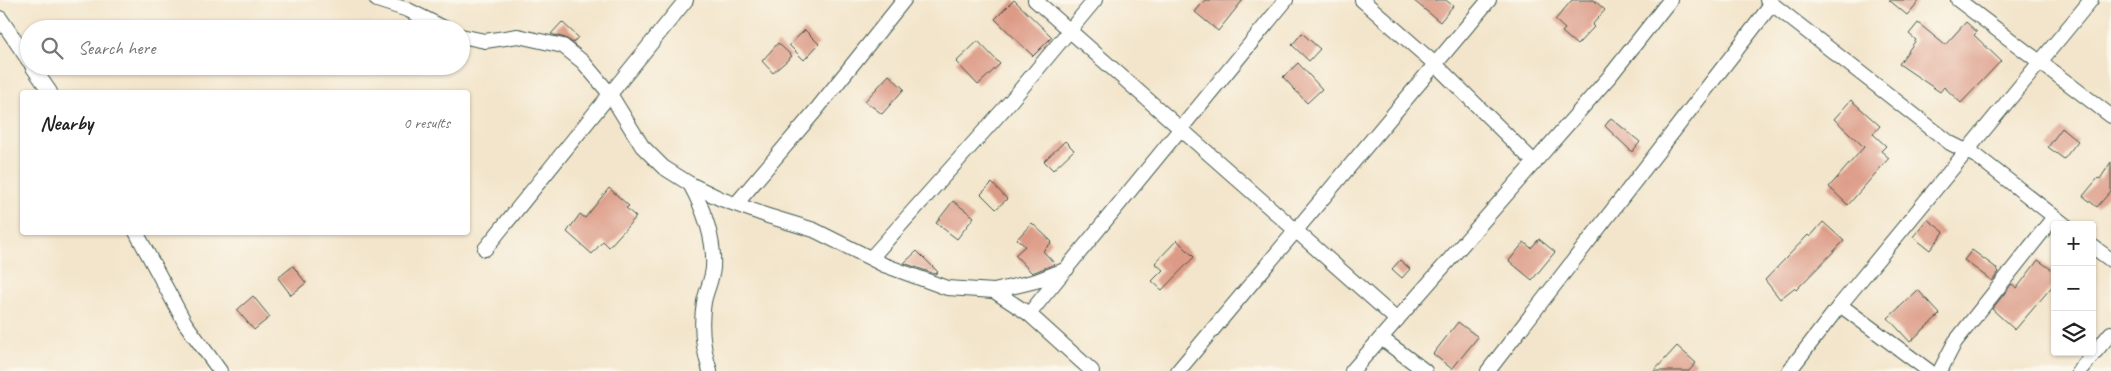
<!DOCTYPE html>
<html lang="en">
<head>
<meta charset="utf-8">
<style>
  body { margin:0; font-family:Caveat,sans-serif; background:#f6f6f6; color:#222 }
  .controls { position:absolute; right:15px; bottom:15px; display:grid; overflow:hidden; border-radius:5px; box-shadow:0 1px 4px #0004 }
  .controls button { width:45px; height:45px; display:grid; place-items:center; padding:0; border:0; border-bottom:1px solid #e0e0e0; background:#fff; color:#222; font:25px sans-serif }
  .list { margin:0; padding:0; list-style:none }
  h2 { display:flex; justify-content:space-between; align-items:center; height:65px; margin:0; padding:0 20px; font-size:21px }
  h2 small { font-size:16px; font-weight:400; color:#767676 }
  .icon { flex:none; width:28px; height:28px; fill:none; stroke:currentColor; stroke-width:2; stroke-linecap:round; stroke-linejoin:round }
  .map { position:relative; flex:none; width:2111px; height:371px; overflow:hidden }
  .search { position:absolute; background:#fff; box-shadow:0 1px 4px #0004; left:20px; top:20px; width:450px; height:55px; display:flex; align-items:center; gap:12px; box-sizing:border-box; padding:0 18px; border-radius:28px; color:#767676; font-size:19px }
  .panel { position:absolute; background:#fff; box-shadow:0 1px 4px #0004; left:20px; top:90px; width:450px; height:145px; border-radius:5px }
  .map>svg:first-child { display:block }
  .building { fill:#dd9b87 }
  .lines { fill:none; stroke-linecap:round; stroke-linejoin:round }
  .street-casing { stroke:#3f564b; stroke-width:16 }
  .street { stroke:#fff; stroke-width:14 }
</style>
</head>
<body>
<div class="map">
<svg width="2111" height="371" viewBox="0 0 2111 371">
  <rect width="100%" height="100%" fill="#fbf7ec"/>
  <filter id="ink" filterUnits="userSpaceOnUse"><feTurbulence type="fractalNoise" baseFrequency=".02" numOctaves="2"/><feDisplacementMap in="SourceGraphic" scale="10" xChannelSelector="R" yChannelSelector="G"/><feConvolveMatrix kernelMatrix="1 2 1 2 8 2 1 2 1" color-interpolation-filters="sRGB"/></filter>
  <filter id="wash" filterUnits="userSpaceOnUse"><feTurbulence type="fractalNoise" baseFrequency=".0096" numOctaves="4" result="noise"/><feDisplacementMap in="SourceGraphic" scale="20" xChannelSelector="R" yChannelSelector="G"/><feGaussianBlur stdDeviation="1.12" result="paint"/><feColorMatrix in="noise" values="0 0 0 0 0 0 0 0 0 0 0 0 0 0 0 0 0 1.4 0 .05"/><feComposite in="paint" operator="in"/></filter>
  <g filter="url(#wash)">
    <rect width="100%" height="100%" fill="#f3e5cb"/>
    <g id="blocks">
      <g class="building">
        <polygon points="1014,0 1052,37 1033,56 995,19"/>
        <polygon points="1205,0 1243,0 1218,31 1195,12"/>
        <polygon points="1413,0 1446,0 1453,6 1440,22"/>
        <polygon points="1572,0 1594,0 1605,10 1592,25 1594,27 1577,45 1562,32 1565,29 1555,20"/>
        <polygon points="1889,0 1920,0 1907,15"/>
        <polygon points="562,22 578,37 573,43 565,38 551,34"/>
        <polygon points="1966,22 1977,32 1974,35 2001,61 1961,103 1944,87 1940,92 1899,64 1916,40 1909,34 1918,23 1945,45"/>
        <polygon points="805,30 819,44 804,60 789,45"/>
        <polygon points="1302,33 1320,49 1309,61 1292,45"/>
        <polygon points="978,41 1000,64 978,85 956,62"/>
        <polygon points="778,43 792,56 773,73 762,61"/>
        <polygon points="1298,63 1322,89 1307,103 1283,77"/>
        <polygon points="889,75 904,89 882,114 865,101"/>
        <polygon points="1851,100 1880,126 1873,134 1886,146 1881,151 1889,158 1848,205 1829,187 1864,147 1834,119"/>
        <polygon points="1611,118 1640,142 1632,152 1605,126"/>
        <polygon points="2062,128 2078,141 2064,159 2048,147"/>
        <polygon points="1065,141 1074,150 1053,170 1044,161"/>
        <polygon points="2111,162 2111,191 2097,207 2083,196 2098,178 2100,179"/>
        <polygon points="992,183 1007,199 996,209 981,194"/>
        <polygon points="609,188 629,206 626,208 636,217 609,247 603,241 592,254 567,232 580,214 585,218"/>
        <polygon points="953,201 974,217 957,239 936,223"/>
        <polygon points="1927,219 1944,232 1930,250 1913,237"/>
        <polygon points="1823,222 1844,241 1796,290 1794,288 1780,299 1765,280 1808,235 1810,237"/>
        <polygon points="1032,223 1052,242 1043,251 1055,264 1032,273 1015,255 1025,246 1017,239"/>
        <polygon points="1539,239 1555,252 1532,280 1509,261 1524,242 1531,248"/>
        <polygon points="1177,240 1194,257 1162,290 1152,281 1163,270 1155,263"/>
        <polygon points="1972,250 1995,267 1999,272 1992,281 1964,260"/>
        <polygon points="917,251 938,272 935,274 904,263"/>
        <polygon points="1400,260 1410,269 1402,278 1392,269"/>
        <polygon points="2038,260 2055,272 2055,283 2015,330 1992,309 2012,284 2017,288"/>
        <polygon points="293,266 306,283 291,295 278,278"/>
        <polygon points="1918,290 1940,314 1910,342 1888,318"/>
        <polygon points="253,296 270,317 254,330 237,310"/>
        <polygon points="1458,322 1478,337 1452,369 1433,354"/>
        <polygon points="1677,346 1696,363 1689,371 1654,371"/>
      </g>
    </g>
  </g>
  <g filter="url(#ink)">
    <use href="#blocks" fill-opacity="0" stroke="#3f564b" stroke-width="1"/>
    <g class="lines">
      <defs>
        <g id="street">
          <polyline points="377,0 408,10 446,29"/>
          <polyline points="1035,0 1397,320"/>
          <polyline points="1362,0 1435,64 1535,163"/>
          <polyline points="1767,0 1950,143 1978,157 2065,225"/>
          <polyline points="1958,0 2111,116"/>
          <polyline points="0,18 29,61"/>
          <polyline points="461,36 485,41 518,36 563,46 583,62 610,94 642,146 663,167 690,184 721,199 768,216 814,230 884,265 947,288 994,291 1036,281 1067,269"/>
          <polyline points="32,66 50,92"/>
          <path d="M690 184C704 210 715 238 713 268 712 280 706 291 704 302 700 325 703 349 710 371"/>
          <polyline points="736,204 816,110 904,0"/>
          <polyline points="136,232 185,323 220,371"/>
          <polyline points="2092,246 2111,260"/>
          <polyline points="485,249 686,0"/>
          <polyline points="871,258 1010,102 1095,0"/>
          <polyline points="994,291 1029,314 1092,371"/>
          <polyline points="1840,305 1929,371"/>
          <polyline points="1029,314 1286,0"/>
          <polyline points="1381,338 1425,371"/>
          <polyline points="1178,371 1489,0"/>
          <polyline points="1352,371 1610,76 1670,0"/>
          <polyline points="1488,371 1772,4"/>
          <polyline points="1789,371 1840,305 2091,0"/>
          <polyline points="1940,371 1955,342 2054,217"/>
          <polyline points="2079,371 2111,333"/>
        </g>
      </defs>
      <use href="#street" class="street-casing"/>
      <use href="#street" class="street"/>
    </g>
  </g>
</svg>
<div class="controls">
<button>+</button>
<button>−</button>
<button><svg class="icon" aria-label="layers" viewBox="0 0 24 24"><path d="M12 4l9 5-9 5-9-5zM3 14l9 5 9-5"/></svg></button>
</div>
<div class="search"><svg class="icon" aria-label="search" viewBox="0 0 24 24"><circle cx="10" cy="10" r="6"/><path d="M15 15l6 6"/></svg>Search here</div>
<section class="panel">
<h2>Nearby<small>0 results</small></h2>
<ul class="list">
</ul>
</section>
</div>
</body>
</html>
